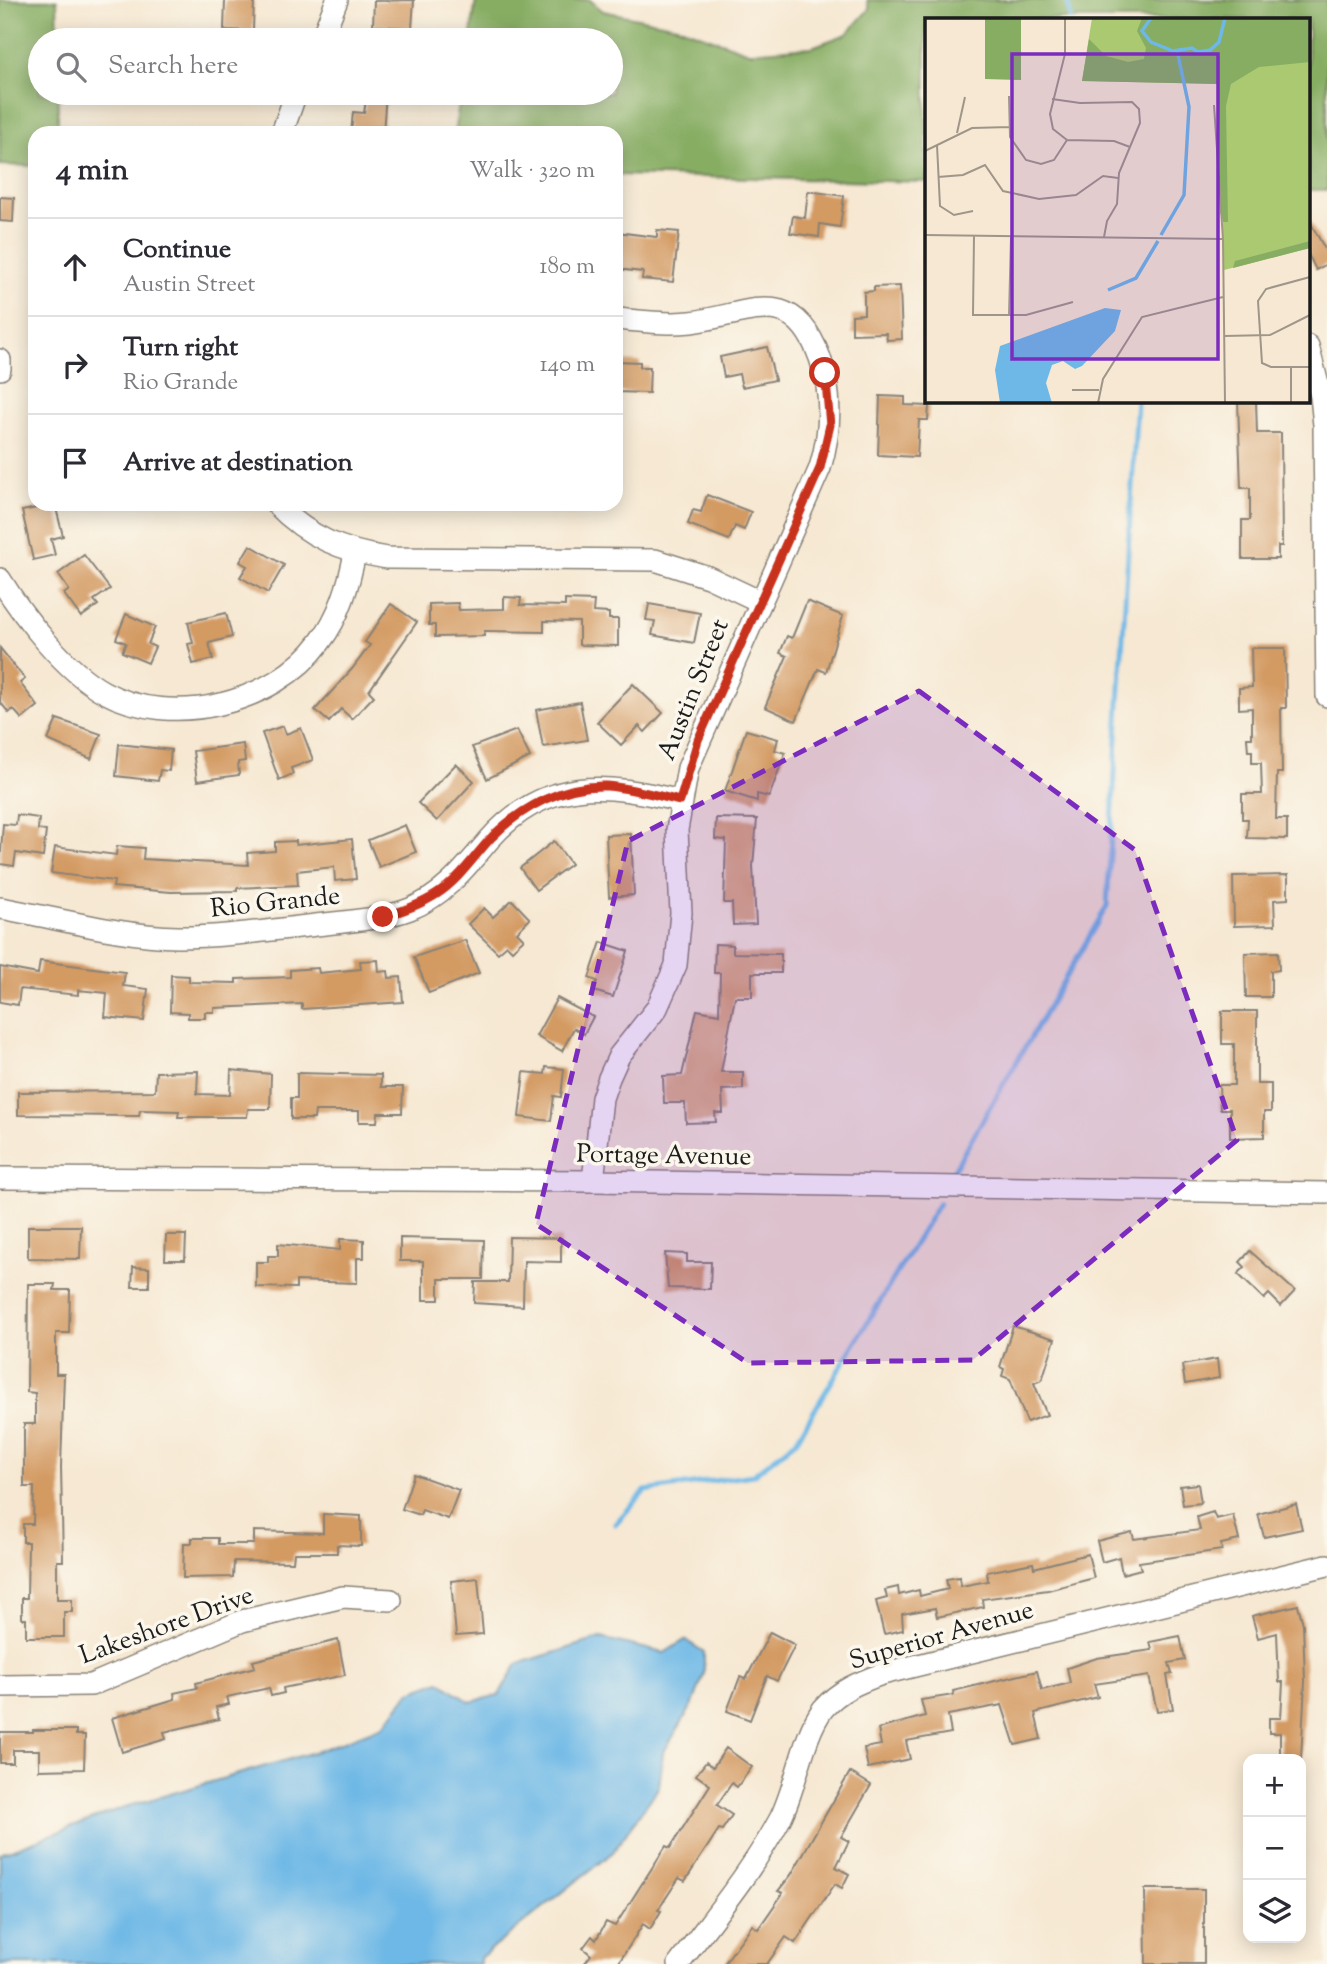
<!DOCTYPE html>
<html lang="en">
<head>
<meta charset="utf-8">
<style>
  body { margin:0; font-family:"Sorts Mill Goudy",serif; background:#f2f2f3; color:#2b2b33 }
  .controls { position:absolute; right:21px; bottom:21px; display:grid; overflow:hidden; border-radius:14px; box-shadow:0 4px 18px #0003 }
  .controls button { width:63px; height:63px; display:grid; place-items:center; padding:0; border:0; border-bottom:2px solid #e1e1e2; background:#fff; color:#2b2b33; font:35px sans-serif }
  .stop { position:absolute; width:21px; height:21px; margin:-16px; border:5px solid #c8321e; border-radius:50%; background:#fff }
  .stop.end { background:#c8321e; border-color:#fff; box-shadow:0 2px 7px #0008 }
  .list { margin:0; padding:0; list-style:none }
  h2 { display:flex; justify-content:space-between; align-items:center; height:91px; margin:0; padding:0 28px; font-size:30px }
  h2 small { font-size:23px; font-weight:400; color:#7c7c81 }
  .list li { display:grid; grid-template-columns:46px 1fr auto; gap:21px; align-items:center; box-sizing:border-box; height:98px; padding:0 28px; border-top:2px solid #e1e1e2 }
  .list b { display:block; font-size:26px; white-space:nowrap }
  .list p { margin:0; font-size:23px; white-space:nowrap; color:#7c7c81 }
  .list em { font-size:23px; font-style:normal; color:#7c7c81 }
  .icon { flex:none; width:38px; height:38px; fill:none; stroke:currentColor; stroke-width:2; stroke-linecap:round; stroke-linejoin:round }
  .map { position:relative; flex:none; width:1327px; height:1964px; overflow:hidden }
  .search { position:absolute; background:#fff; box-shadow:0 4px 18px #0003; left:28px; top:28px; width:595px; height:77px; display:flex; align-items:center; gap:18px; box-sizing:border-box; padding:0 24px; border-radius:38px; color:#7c7c81; font-size:26px }
  .panel { position:absolute; background:#fff; box-shadow:0 4px 18px #0003; left:28px; top:126px; width:595px; height:385px; border-radius:21px }
  .map>svg:first-child { display:block }
  .forest { fill:#87ad63; stroke:#526440; stroke-width:2 }
  .water { fill:#6db8e6; stroke:#446a81; stroke-width:2 }
  .lines { fill:none; stroke-linecap:round; stroke-linejoin:round }
  .stream { stroke:#6db8e6; stroke-width:5 }
  .building { fill:#d39a62 }
  .minor-casing { stroke:#898277; stroke-width:24 }
  .minor { stroke:#fff; stroke-width:21 }
  .route { stroke:#c8321e; stroke-width:9 }
  .marked { fill:#7b2cbf; fill-opacity:0.2; stroke:#7b2cbf; stroke-width:5; stroke-dasharray:14 9; stroke-linejoin:round }
  .labels { text-anchor:middle; stroke-width:7; stroke-linejoin:round; paint-order:stroke }
  .street-label { font-size:26px; fill:#1c1c1c; stroke:#fbf7ec }
  .inset-river { fill:none; stroke:#6db8e6; stroke-width:3.5 }
  .inset-road { fill:none; stroke:#9f9689; stroke-width:2 }
  .view { fill:#7b2cbf; fill-opacity:0.15; stroke:#7b2cbf; stroke-width:3.5 }
  .inset-edge { fill:none; stroke:#1c1c1c; stroke-width:3.5 }
</style>
</head>
<body>
<div class="map">
<svg width="1327" height="1964" viewBox="0 0 1327 1964">
  <rect width="100%" height="100%" fill="#fbf7ec"/>
  <filter id="ink" filterUnits="userSpaceOnUse"><feTurbulence type="fractalNoise" baseFrequency=".0143" numOctaves="2"/><feDisplacementMap in="SourceGraphic" scale="14" xChannelSelector="R" yChannelSelector="G"/><feConvolveMatrix kernelMatrix="1 2 1 2 8 2 1 2 1" color-interpolation-filters="sRGB"/></filter>
  <filter id="wash" filterUnits="userSpaceOnUse"><feTurbulence type="fractalNoise" baseFrequency=".00686" numOctaves="4" result="noise"/><feDisplacementMap in="SourceGraphic" scale="28" xChannelSelector="R" yChannelSelector="G"/><feGaussianBlur stdDeviation="1.57" result="paint"/><feColorMatrix in="noise" values="0 0 0 0 0 0 0 0 0 0 0 0 0 0 0 0 0 1.4 0 .05"/><feComposite in="paint" operator="in"/></filter>
  <g filter="url(#wash)">
    <rect width="100%" height="100%" fill="#f6e8d2"/>
    <g class="forest">
      <polygon points="0,0 57,0 58,40 40,40 40,93 58,93 58,133 35,133 35,166 0,165"/>
      <polygon points="476,0 590,0 603,11 677,26 749,52 812,47 847,34 869,9 867,0 1327,0 1327,190 1308,190 1308,19 926,19 926,182 616,175 616,133 454,133 461,93 611,93 611,40 470,40"/>
    </g>
    <polygon class="water" points="601,1638 664,1653 685,1640 704,1652 704,1674 693,1704 663,1753 659,1787 613,1852 480,1958 480,1964 0,1964 0,1854 122,1808 321,1750 383,1726 410,1692 440,1681 470,1702 499,1695 517,1664"/>
    <g class="lines">
      <g class="stream">
        <polyline points="1067,0 1071,19"/>
        <polyline points="952,1173 1107,906 1137,401"/>
        <polyline points="615,1524 645,1491 753,1475 796,1441 939,1203"/>
      </g>
    </g>
    <g id="blocks">
      <g class="building">
        <polygon points="225,0 254,0 253,31 224,30"/>
        <polygon points="414,0 412,28 373,26 374,1"/>
        <polygon points="367,93 386,93 383,133 351,133 353,112 364,113"/>
        <polygon points="808,191 844,196 840,227 820,224 819,237 790,233 793,216 805,218"/>
        <polygon points="0,197 14,198 13,222 0,221"/>
        <polygon points="1308,218 1327,253 1327,264 1316,270 1308,254"/>
        <polygon points="657,230 679,232 673,282 642,279 643,272 616,269 616,232 657,237"/>
        <polygon points="900,286 902,339 887,340 886,333 852,334 852,315 864,314 864,292 874,291 874,287"/>
        <polygon points="767,347 775,380 742,387 739,374 724,377 720,357"/>
        <polygon points="616,361 640,362 640,367 650,367 649,393 616,392"/>
        <polygon points="880,396 905,397 905,405 929,406 928,420 919,420 917,457 878,455"/>
        <polygon points="1238,401 1256,401 1257,433 1281,433 1282,546 1278,546 1278,559 1242,559 1242,520 1250,520 1250,488 1241,488"/>
        <polygon points="707,495 751,512 744,530 735,526 729,540 688,524 693,510 701,512"/>
        <polygon points="55,504 63,536 51,539 55,555 33,560 22,511"/>
        <polygon points="250,545 284,565 268,593 240,577 247,566 240,562"/>
        <polygon points="84,555 110,589 94,600 98,605 81,617 64,594 69,590 58,574"/>
        <polygon points="504,597 521,598 520,605 565,606 565,600 594,601 593,612 609,613 609,619 618,619 618,646 579,645 579,622 544,621 544,632 484,631 484,636 435,637 435,625 429,625 429,604 458,603 459,610 504,609"/>
        <polygon points="807,601 843,616 826,672 818,669 796,721 765,707 787,656 780,653 787,636 792,638"/>
        <polygon points="391,604 417,622 369,691 374,696 352,719 341,709 329,722 315,710 352,669 370,645 365,642"/>
        <polygon points="649,604 700,613 694,643 652,635 655,621 646,620"/>
        <polygon points="226,613 232,637 209,643 213,659 193,664 188,644 193,643 188,622"/>
        <polygon points="126,614 155,627 148,644 155,647 148,663 122,652 126,643 116,639"/>
        <polygon points="0,648 25,679 20,683 38,706 22,719 13,709 9,713 0,702"/>
        <polygon points="1251,648 1285,648 1286,708 1281,708 1282,773 1277,773 1276,819 1287,819 1287,839 1247,838 1248,819 1242,819 1242,794 1262,794 1261,763 1252,763 1252,751 1248,751 1247,738 1252,738 1252,708 1239,709 1239,688 1252,687"/>
        <polygon points="633,684 663,713 645,732 639,726 621,745 597,722"/>
        <polygon points="580,702 587,740 543,747 536,710"/>
        <polygon points="57,719 101,734 91,759 48,740"/>
        <polygon points="283,726 286,734 301,728 313,760 291,768 293,774 279,780 262,733"/>
        <polygon points="517,730 530,757 487,779 472,747"/>
        <polygon points="746,730 778,739 775,750 785,753 769,797 757,794 757,801 725,791"/>
        <polygon points="119,744 171,750 169,771 160,770 158,781 116,776"/>
        <polygon points="243,744 245,761 238,762 239,775 197,781 193,751"/>
        <polygon points="456,764 474,781 437,821 418,803"/>
        <polygon points="17,815 39,818 38,830 46,831 43,857 16,853 14,866 0,864 3,824 16,825"/>
        <polygon points="716,818 757,819 753,866 756,924 733,925 732,903 724,903 726,840 715,839"/>
        <polygon points="405,825 416,852 379,867 368,840"/>
        <polygon points="631,834 634,895 609,897 606,835"/>
        <polygon points="352,839 356,879 335,881 334,867 297,871 298,885 237,888 237,891 171,892 113,887 114,881 51,873 55,847 116,855 117,846 144,848 143,859 248,865 247,853 275,851 275,842 296,841 296,845"/>
        <polygon points="554,841 571,864 536,890 520,868"/>
        <polygon points="1288,875 1288,899 1274,900 1275,925 1234,926 1233,876"/>
        <polygon points="512,900 530,919 517,932 524,939 512,950 507,945 498,953 468,924 484,908 493,917"/>
        <polygon points="465,940 479,973 429,993 414,957"/>
        <polygon points="601,942 628,951 613,997 594,991 597,981 589,978"/>
        <polygon points="715,944 733,945 733,953 781,954 781,973 752,973 752,997 735,997 721,1072 743,1072 743,1089 722,1090 723,1113 715,1113 716,1122 686,1123 685,1103 664,1103 663,1076 682,1075 697,1010 719,1014 720,973 714,973"/>
        <polygon points="1278,952 1279,970 1271,971 1271,997 1246,997 1245,953"/>
        <polygon points="378,960 379,972 388,971 389,978 401,977 403,1002 302,1009 302,1004 214,1008 214,1012 205,1012 205,1018 188,1018 188,1013 170,1012 171,975 189,976 189,982 236,983 236,979 290,977 290,970 318,968 319,973 361,969 360,961"/>
        <polygon points="40,961 125,972 123,986 148,989 144,1021 105,1017 107,993 78,990 78,995 20,989 18,1005 0,1002 0,967 38,974"/>
        <polygon points="557,998 593,1017 584,1034 574,1028 562,1051 536,1036"/>
        <polygon points="1222,1011 1257,1011 1257,1084 1271,1084 1271,1112 1264,1112 1264,1137 1230,1138 1230,1109 1220,1109 1219,1085 1234,1085 1234,1044 1222,1044"/>
        <polygon points="546,1067 564,1069 561,1097 554,1096 551,1121 519,1117 524,1072 545,1074"/>
        <polygon points="231,1070 271,1074 270,1109 248,1109 247,1117 178,1117 179,1111 140,1110 139,1116 18,1115 18,1092 155,1091 156,1072 198,1071 197,1094 230,1095"/>
        <polygon points="297,1073 381,1075 381,1087 403,1087 402,1113 378,1113 377,1122 359,1122 359,1111 315,1111 314,1119 291,1119 291,1098 297,1098"/>
        <polygon points="28,1226 81,1226 80,1259 28,1258"/>
        <polygon points="166,1235 186,1235 185,1260 165,1260"/>
        <polygon points="509,1237 561,1238 561,1262 524,1261 523,1306 474,1303 475,1282 508,1282"/>
        <polygon points="400,1238 484,1240 483,1279 439,1279 439,1300 423,1300 423,1261 400,1261"/>
        <polygon points="340,1239 364,1240 364,1258 357,1258 357,1283 296,1281 296,1288 256,1287 256,1262 268,1262 268,1256 278,1256 278,1244 340,1250"/>
        <polygon points="1250,1251 1295,1291 1281,1306 1269,1294 1264,1299 1238,1274 1245,1267 1240,1262"/>
        <polygon points="665,1253 687,1254 687,1262 711,1262 710,1289 668,1288"/>
        <polygon points="133,1267 149,1268 149,1287 132,1287"/>
        <polygon points="28,1284 55,1284 54,1290 70,1290 69,1333 56,1333 56,1374 64,1374 61,1467 63,1561 57,1561 57,1599 72,1599 72,1612 64,1612 64,1637 26,1637 26,1619 22,1619 22,1598 27,1598 28,1542 23,1542 23,1524 33,1524 34,1487 24,1487 24,1424 35,1424 35,1393 27,1392"/>
        <polygon points="1013,1326 1055,1339 1042,1380 1034,1383 1047,1415 1027,1422 1010,1379 1002,1376 1004,1369 1000,1367"/>
        <polygon points="1217,1359 1219,1378 1185,1384 1182,1365"/>
        <polygon points="414,1474 459,1490 448,1519 422,1510 420,1515 402,1509"/>
        <polygon points="1198,1484 1201,1503 1183,1505 1180,1486"/>
        <polygon points="1296,1504 1302,1529 1264,1537 1258,1514"/>
        <polygon points="1213,1512 1216,1519 1233,1515 1239,1540 1221,1544 1222,1550 1139,1562 1141,1569 1122,1574 1119,1557 1102,1562 1097,1541 1132,1532 1134,1539 1200,1530 1197,1517"/>
        <polygon points="323,1514 361,1516 361,1546 337,1545 337,1553 294,1553 293,1562 234,1561 233,1577 183,1578 184,1543 192,1543 192,1538 218,1538 218,1544 254,1544 254,1531 323,1533"/>
        <polygon points="1088,1554 1094,1578 1048,1590 982,1599 983,1607 937,1617 935,1608 902,1614 903,1630 884,1634 876,1601 887,1598 885,1590 898,1587 899,1595 919,1590 920,1596 948,1589 946,1579 960,1577 961,1586 988,1581 987,1572 1033,1563 1034,1568"/>
        <polygon points="478,1578 483,1634 456,1636 451,1581"/>
        <polygon points="1298,1605 1303,1624 1305,1681 1301,1759 1280,1759 1280,1733 1269,1733 1269,1718 1281,1718 1283,1682 1279,1682 1277,1633 1258,1638 1252,1616"/>
        <polygon points="770,1632 795,1645 777,1681 767,1676 750,1720 727,1711 740,1677 746,1679"/>
        <polygon points="1180,1636 1185,1660 1169,1663 1172,1674 1167,1675 1173,1709 1157,1711 1149,1676 1094,1684 1098,1697 1035,1713 1041,1739 1015,1745 1002,1705 948,1715 951,1733 906,1741 910,1759 868,1768 864,1748 881,1745 878,1729 925,1716 921,1700 954,1695 953,1691 1037,1671 1042,1690 1070,1683 1067,1668 1097,1658 1152,1650 1150,1642"/>
        <polygon points="338,1640 345,1675 283,1688 284,1693 271,1696 269,1688 227,1697 229,1704 216,1707 219,1719 164,1732 166,1739 122,1752 112,1718 175,1699 174,1693 197,1688 196,1683 255,1667 253,1661"/>
        <polygon points="33,1730 76,1730 76,1735 85,1735 84,1769 39,1770 39,1750 13,1750 13,1763 0,1763 0,1732 33,1732"/>
        <polygon points="726,1748 752,1767 737,1787 732,1783 717,1805 732,1815 722,1830 719,1829 685,1881 679,1878 658,1910 661,1911 650,1929 643,1924 618,1964 584,1964 591,1955 583,1948 592,1936 596,1940 606,1922 615,1926 666,1846 670,1848 710,1785 696,1775 706,1762 713,1767"/>
        <polygon points="850,1772 871,1785 841,1837 849,1841 836,1867 849,1874 842,1888 835,1884 795,1943 786,1937 767,1964 724,1964 752,1925 758,1929 783,1893 778,1891 791,1875"/>
        <polygon points="1145,1889 1204,1889 1204,1964 1146,1964"/>
      </g>
    </g>
  </g>
  <g filter="url(#ink)">
    <use href="#blocks" fill-opacity="0" stroke="#898277" stroke-width="2"/>
    <g class="lines">
      <defs>
        <g id="minor">
          <polyline points="321,40 337,0"/>
          <polyline points="282,133 296,93"/>
          <polyline points="1308,346 1321,396 1324,425 1327,696"/>
          <polyline points="0,360 0,369"/>
          <path d="M276 504C308 537 342 551 387 558L655 560 708 577 759 601"/>
          <path d="M0 579C23 616 65 671 104 692 172 729 274 704 320 642 340 616 349 584 355 553"/>
          <path d="M0 908C58 918 119 936 178 937 225 937 270 930 316 925 347 921 381 920 410 909 445 895 466 867 489 840 545 776 606 783 680 801"/>
          <polyline points="0,1178 593,1181 1327,1193"/>
          <path d="M593 1181 602 1098 609 1078 619 1056 657 1008 676 965 681 913 677 830 688 768 820 468C831 431 833 395 820 358 792 282 749 315 691 322 666 325 641 321 616 319"/>
          <polyline points="0,1686 91,1685 242,1621 343,1597 391,1600"/>
          <path d="M679 1964C713 1917 753 1870 780 1819 797 1786 802 1737 823 1709 839 1690 860 1682 882 1674L1327 1565"/>
        </g>
      </defs>
      <use href="#minor" class="minor-casing"/>
      <use href="#minor" class="minor"/>
    </g>
  </g>
  <g class="lines" filter="url(#ink)">
    <path class="route" d="M383 917C402 911 420 905 437 894 460 879 474 856 492 837 522 807 564 784 607 786 631 788 656 795 680 801L698 740 820 468 830 425 825 373"/>
  </g>
  <path class="marked" d="M919 691 1135 850 1237 1140 973 1360 748 1363 536 1224 628 841Z"/>
  <g class="labels">
    <g class="street-label">
      <text transform="translate(692 689) rotate(-68)" y="9">Austin Street</text>
      <text transform="translate(275 901) rotate(-6)" y="9">Rio Grande</text>
      <text transform="translate(664 1154) rotate(1)" y="9">Portage Avenue</text>
      <text transform="translate(166 1624) rotate(-20)" y="9">Lakeshore Drive</text>
      <text transform="translate(941 1634) rotate(-16)" y="9">Superior Avenue</text>
    </g>
  </g>
  <g transform="translate(925 18)">
    <rect width="385" height="385" fill="#f6e8d2"/>
    <path d="M167 0H385V230L299 252 294 66 157 63Z" fill="#aac971"/>
    <path d="M60 0H96V62L60 61ZM217 0H385V44L334 49 306 66 301 88 303 204H298L295 194 294 66 157 63 164 21 181 38 203 44 219 41 221 30 212 13ZM385 223V230L308 250 310 243Z" fill="#87ad63"/>
    <path d="M180 290 196 292 190 313 157 348 150 351 138 343 127 347 121 365 127 385H75L70 352 75 328Z" fill="#6db8e6"/>
    <path class="inset-river" d="M226 0 217 13 226 24 248 33 267 30 273 34 285 32 294 24 300 0M236 217 259 177 264 89 252 32M183 272 211 260 233 223"/>
    <path class="inset-road" d="M140 0V36L125 96 128 111 142 122 189 123 205 129M84 78 85 119 101 142 116 146 129 142 142 122M127 81 155 85 207 84 214 91 215 105 194 155 192 186 182 203 179 219M289 87 298 221 300 385M32 115 40 79M12 127 15 188 29 197 48 193M0 133 47 110 85 109M13 159 38 157 60 147 78 173 114 181 151 177 178 158 193 160M0 217 298 221M49 218 48 297H101L148 284M385 259 341 271 333 283 337 345 346 349H385M84 298 86 219M299 318 345 317 385 297M366 349V385M147 372H174M173 385 178 361 217 299 298 279"/>
    <path class="view" d="M87 36H293V341H87Z"/>
    <rect width="385" height="385" class="inset-edge"/>
  </g>
</svg>
<div class="controls">
<button>+</button>
<button>−</button>
<button><svg class="icon" aria-label="layers" viewBox="0 0 24 24"><path d="M12 4l9 5-9 5-9-5zM3 14l9 5 9-5"/></svg></button>
</div>
<div class="stop" style="left:825px;top:373px"></div>
<div class="stop end" style="left:383px;top:917px"></div>
<div class="search"><svg class="icon" aria-label="search" viewBox="0 0 24 24"><circle cx="10" cy="10" r="6"/><path d="M15 15l6 6"/></svg>Search here</div>
<section class="panel">
<h2>4 min<small>Walk · 320 m</small></h2>
<ul class="list">
<li><svg class="icon" aria-label="ahead" viewBox="0 0 24 24"><path d="M12 20V5M6 11l6-6 6 6"/></svg><div><b>Continue</b><p>Austin Street</p></div><em>180 m</em></li>
<li><svg class="icon" aria-label="right" viewBox="0 0 24 24"><path d="M7 20v-9h11M14 6l5 5-5 5"/></svg><div><b>Turn right</b><p>Rio Grande</p></div><em>140 m</em></li>
<li><svg class="icon" aria-label="arrive" viewBox="0 0 24 24"><path d="M6 21V4h12l-3 4 3 4H6"/></svg><div><b>Arrive at destination</b></div></li>
</ul>
</section>
</div>
</body>
</html>
